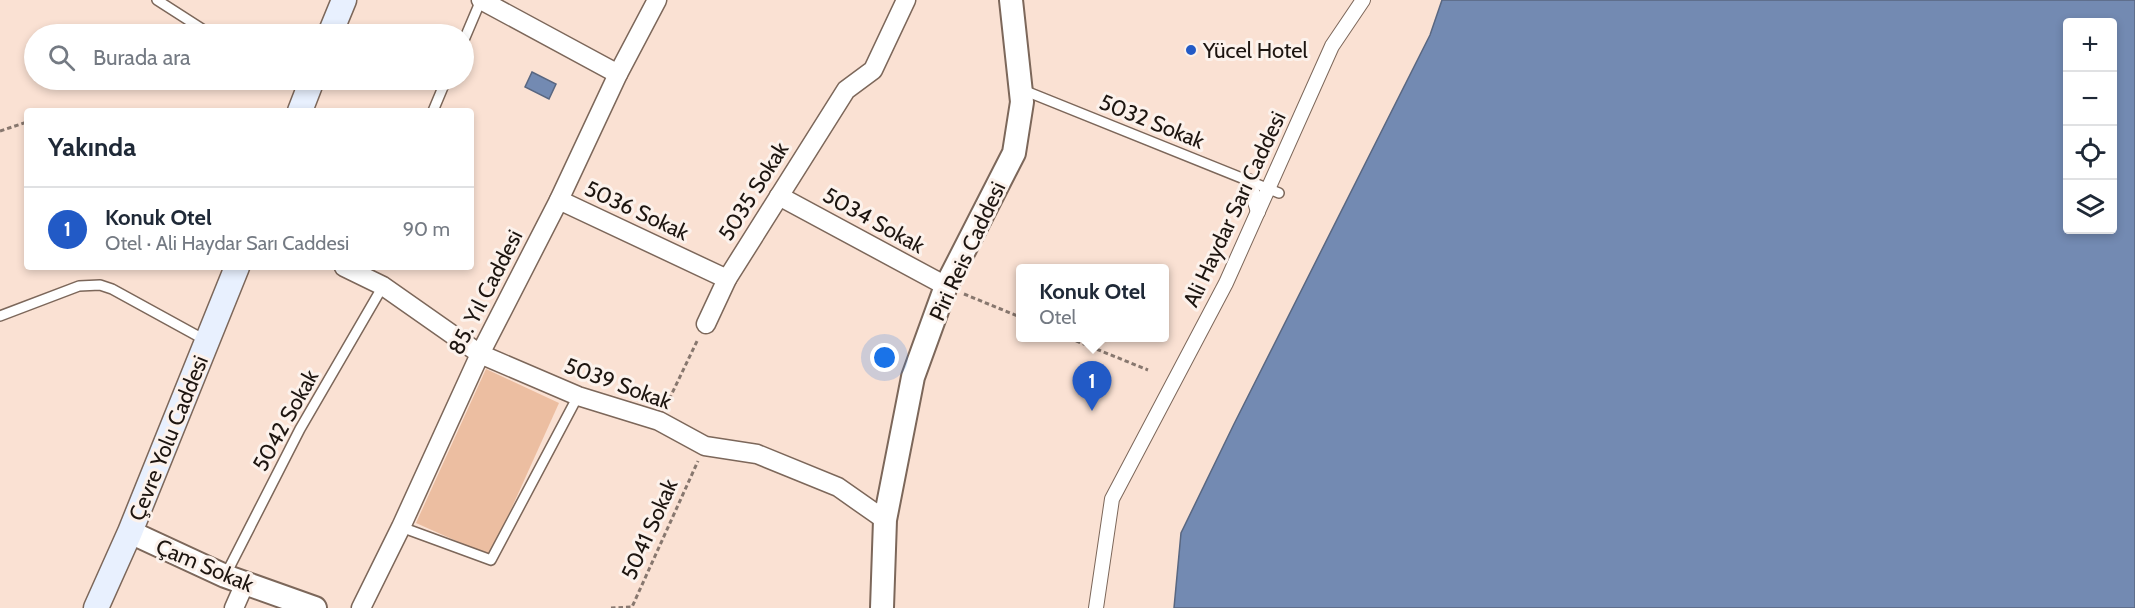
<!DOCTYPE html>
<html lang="tr">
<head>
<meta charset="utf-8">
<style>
  body { margin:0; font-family:Cabin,sans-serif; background:#f6f6f7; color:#1f2937 }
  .controls { position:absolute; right:18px; top:18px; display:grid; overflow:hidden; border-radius:6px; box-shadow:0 3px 9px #0003 }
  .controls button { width:54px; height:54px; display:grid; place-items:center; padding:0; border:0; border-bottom:2px solid #e0e1e3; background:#fff; color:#1f2937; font:30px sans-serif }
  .you { position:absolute; left:885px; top:358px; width:21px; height:21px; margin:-15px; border:4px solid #fff; border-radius:50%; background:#1a73e8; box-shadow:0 0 0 9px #1a73e833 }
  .badge { display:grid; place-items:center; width:39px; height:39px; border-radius:50%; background:#225ac6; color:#fff; font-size:20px; font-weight:700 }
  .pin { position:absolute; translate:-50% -50px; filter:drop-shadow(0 2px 3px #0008) }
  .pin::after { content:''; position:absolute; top:32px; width:21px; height:18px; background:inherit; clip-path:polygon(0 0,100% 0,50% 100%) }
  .popup { position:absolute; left:1016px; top:264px; width:153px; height:78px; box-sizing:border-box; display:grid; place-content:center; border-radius:6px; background:#fff; filter:drop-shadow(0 2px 4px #0005); font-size:20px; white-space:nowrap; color:#747a83 }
  .popup b { font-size:22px; color:#1f2937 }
  .popup::after { content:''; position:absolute; left:50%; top:100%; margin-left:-12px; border:12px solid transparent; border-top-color:#fff }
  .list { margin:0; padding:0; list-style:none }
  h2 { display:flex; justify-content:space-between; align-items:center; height:78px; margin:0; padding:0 24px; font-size:26px }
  h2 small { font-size:20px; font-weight:400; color:#747a83 }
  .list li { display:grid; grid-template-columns:39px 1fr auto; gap:18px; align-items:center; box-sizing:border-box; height:84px; padding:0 24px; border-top:2px solid #e0e1e3 }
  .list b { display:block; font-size:22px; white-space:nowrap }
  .list p { margin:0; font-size:20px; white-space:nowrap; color:#747a83 }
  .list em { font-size:20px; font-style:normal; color:#747a83 }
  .icon { flex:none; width:33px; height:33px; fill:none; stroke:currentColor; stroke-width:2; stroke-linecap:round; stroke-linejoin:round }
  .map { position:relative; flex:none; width:2135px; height:608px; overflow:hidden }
  .search { position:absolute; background:#fff; box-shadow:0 3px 9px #0003; left:24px; top:24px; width:450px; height:66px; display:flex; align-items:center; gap:15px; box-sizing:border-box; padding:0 21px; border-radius:33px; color:#747a83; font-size:22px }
  .panel { position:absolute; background:#fff; box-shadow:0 3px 9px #0003; left:24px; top:108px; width:450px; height:162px; border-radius:6px }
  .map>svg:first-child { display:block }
  .green { fill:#ecbea1 }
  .water { fill:#738ab2; stroke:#596781; stroke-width:1.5; fill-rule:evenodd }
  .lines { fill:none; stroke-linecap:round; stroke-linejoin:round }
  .service-casing { stroke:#7c675a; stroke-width:12 }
  .pedestrian-casing { stroke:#7c675a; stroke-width:16 }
  .minor-casing { stroke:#7c675a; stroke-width:21 }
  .tertiary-casing { stroke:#7c675a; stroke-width:26 }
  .secondary-casing { stroke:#7c675a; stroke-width:27 }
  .path { stroke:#87776e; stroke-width:3; stroke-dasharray:4.5 3; stroke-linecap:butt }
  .service { stroke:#fff; stroke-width:9 }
  .pedestrian { stroke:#fff; stroke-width:14 }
  .minor { stroke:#fff; stroke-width:18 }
  .tertiary { stroke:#fff; stroke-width:22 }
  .secondary { stroke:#e8f0fe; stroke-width:24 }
  .poi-dot { fill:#225ac6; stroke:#fcf2ec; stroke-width:2 }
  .labels { text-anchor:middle; stroke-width:6; stroke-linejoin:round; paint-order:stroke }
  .poi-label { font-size:22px; fill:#1d1510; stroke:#fcf2ec; text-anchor:start }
  .street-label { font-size:22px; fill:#1d1510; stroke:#fcf2ec }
</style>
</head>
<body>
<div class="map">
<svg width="2135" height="608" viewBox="0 0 2135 608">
  <rect width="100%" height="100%" fill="#fae1d3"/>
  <polygon class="green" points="486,369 559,403 490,556 416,523"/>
  <g class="water">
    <path d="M1442 0H2135V608H1174L1181 533 1234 424 1430 35ZM2068 22H2112V230H2068Z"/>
    <polygon points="532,72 556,84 549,99 525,87"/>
  </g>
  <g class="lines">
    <defs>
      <g id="service">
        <polyline points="157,0 210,34"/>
        <polyline points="464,40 481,0"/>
        <polyline points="290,80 309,87"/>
        <polyline points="1023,90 1279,193"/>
        <polyline points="433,111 446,80"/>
        <polyline points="0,316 79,286 100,285 112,289 205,340"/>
        <polyline points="401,527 491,560 578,396"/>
        <polyline points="225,576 300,429 383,286"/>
      </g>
      <g id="pedestrian">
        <polyline points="1249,181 1258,212"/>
        <polyline points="1096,608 1112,499 1226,283 1332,46 1363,0"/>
      </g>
      <g id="minor">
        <polyline points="481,0 618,74"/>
        <polyline points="779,196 946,286"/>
        <polyline points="559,200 727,279"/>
        <polyline points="344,267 383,286 480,354 578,396 659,421 705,446 757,454 838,487 885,520"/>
        <polyline points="706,324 727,279 846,90 873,70 906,0"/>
        <polyline points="234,608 245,583"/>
        <polyline points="361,608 401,527 480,354 559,200 618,74 657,0"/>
      </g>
      <g id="tertiary">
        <polyline points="130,532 225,576 315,608"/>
        <polyline points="882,608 885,520 913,377 946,286 1014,153 1022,102 1011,0"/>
      </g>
      <g id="secondary">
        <polyline points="330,34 344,0"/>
        <polyline points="300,111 312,80"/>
        <polyline points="96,608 130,532 237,267"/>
      </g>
    </defs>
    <use href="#service" class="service-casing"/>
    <use href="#pedestrian" class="pedestrian-casing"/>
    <use href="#minor" class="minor-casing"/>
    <use href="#tertiary" class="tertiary-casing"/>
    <use href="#secondary" class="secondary-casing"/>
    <g class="path">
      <polyline points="0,131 27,122"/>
      <polyline points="964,294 1020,317"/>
      <polyline points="1069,338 1148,370"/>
      <polyline points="666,406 698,339"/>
      <polyline points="611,608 632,607 698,461"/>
    </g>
    <use href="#service" class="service"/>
    <use href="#pedestrian" class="pedestrian"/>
    <use href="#minor" class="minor"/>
    <use href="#tertiary" class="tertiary"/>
    <use href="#secondary" class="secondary"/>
  </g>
  <circle class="poi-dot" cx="1191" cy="50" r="6"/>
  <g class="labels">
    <g class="poi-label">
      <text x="1203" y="58">Yücel Hotel</text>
    </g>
    <g class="street-label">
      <text transform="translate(1152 121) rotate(22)" y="8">5032 Sokak</text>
      <text transform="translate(753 191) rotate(-58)" y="8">5035 Sokak</text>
      <text transform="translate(1234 209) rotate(-65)" y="8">Ali Haydar Sarı Caddesi</text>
      <text transform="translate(637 210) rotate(25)" y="8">5036 Sokak</text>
      <text transform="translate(874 220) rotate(29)" y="8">5034 Sokak</text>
      <text transform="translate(967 251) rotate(-65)" y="8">Piri Reis Caddesi</text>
      <text transform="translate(485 292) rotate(-63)" y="8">85. Yıl Caddesi</text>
      <text transform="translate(618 383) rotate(20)" y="8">5039 Sokak</text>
      <text transform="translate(285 420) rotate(-61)" y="8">5042 Sokak</text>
      <text transform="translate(168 438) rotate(-68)" y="8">Çevre Yolu Caddesi</text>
      <text transform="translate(649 529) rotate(-66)" y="8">5041 Sokak</text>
      <text transform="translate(205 565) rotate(23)" y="8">Çam Sokak</text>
    </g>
  </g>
</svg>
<div class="controls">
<button>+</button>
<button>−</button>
<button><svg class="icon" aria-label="locate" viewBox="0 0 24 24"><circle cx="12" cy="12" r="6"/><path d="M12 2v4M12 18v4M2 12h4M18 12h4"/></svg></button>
<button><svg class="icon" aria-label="layers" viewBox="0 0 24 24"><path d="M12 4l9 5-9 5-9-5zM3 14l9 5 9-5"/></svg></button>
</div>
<div class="you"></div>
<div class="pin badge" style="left:1092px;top:411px">1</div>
<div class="popup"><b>Konuk Otel</b>Otel</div>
<div class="search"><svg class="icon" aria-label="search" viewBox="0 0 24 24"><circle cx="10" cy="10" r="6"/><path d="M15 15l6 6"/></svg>Burada ara</div>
<section class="panel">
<h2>Yakında<small></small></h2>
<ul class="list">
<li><span class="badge">1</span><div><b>Konuk Otel</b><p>Otel · Ali Haydar Sarı Caddesi</p></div><em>90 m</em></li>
</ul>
</section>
</div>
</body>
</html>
